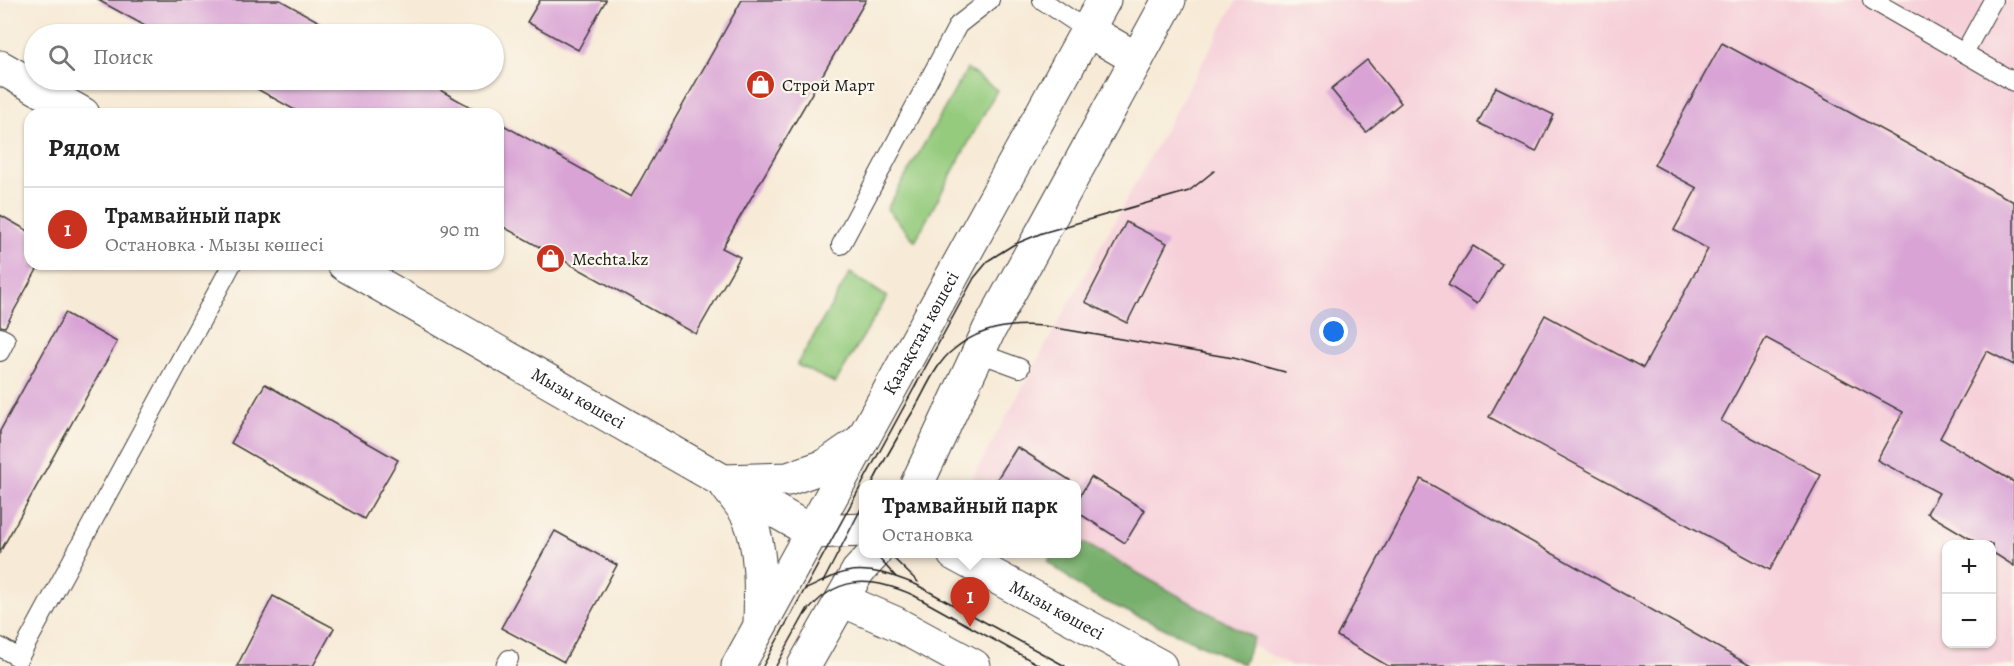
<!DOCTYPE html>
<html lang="ru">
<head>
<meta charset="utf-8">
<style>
  body { margin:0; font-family:Alegreya,serif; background:#f6f6f6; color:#222 }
  .controls { position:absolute; right:18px; bottom:18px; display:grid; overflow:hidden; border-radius:12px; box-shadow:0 2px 4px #0004 }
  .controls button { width:54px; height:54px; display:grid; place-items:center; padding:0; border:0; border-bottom:2px solid #e0e0e0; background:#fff; color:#222; font:30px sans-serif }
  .you { position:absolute; left:1334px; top:332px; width:21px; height:21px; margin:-15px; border:4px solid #fff; border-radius:50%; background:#1a73e8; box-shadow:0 0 0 9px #1a73e833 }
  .badge { display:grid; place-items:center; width:39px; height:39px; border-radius:50%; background:#c8321e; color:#fff; font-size:20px; font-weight:700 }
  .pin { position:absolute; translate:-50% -50px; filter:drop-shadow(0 2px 3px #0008) }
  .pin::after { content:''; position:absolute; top:32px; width:21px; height:18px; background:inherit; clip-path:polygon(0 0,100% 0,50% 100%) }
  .popup { position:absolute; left:859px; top:480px; width:222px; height:78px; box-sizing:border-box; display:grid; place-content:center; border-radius:12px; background:#fff; filter:drop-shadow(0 2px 4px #0005); font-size:20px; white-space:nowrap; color:#767676 }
  .popup b { font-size:22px; color:#222 }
  .popup::after { content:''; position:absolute; left:50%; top:100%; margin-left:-12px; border:12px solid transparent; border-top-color:#fff }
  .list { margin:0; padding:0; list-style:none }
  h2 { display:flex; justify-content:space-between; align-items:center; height:78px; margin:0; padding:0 24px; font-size:26px }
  h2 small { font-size:20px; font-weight:400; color:#767676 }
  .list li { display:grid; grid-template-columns:39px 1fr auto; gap:18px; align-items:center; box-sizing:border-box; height:84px; padding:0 24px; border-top:2px solid #e0e0e0 }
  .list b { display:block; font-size:22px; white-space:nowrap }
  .list p { margin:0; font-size:20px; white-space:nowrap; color:#767676 }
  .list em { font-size:20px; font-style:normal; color:#767676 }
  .icon { flex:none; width:33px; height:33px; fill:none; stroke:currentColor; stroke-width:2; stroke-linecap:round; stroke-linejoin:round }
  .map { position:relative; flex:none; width:2014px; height:666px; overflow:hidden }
  .search { position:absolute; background:#fff; box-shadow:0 2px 4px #0004; left:24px; top:24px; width:480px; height:66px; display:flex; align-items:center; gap:15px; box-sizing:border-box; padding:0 21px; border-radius:33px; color:#767676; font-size:22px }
  .panel { position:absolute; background:#fff; box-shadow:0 2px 4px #0004; left:24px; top:108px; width:480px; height:162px; border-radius:18px }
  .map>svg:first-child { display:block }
  .built { fill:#f6cfd9; fill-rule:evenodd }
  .green { fill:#94cb7d; stroke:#58744c; stroke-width:1.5 }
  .forest { fill:#77af6c; stroke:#4a6644; stroke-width:1.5 }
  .building { fill:#d9a4d5 }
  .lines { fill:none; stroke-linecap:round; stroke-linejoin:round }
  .service-casing { stroke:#3d3b38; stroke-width:20 }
  .minor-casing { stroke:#3d3b38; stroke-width:35 }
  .secondary-casing { stroke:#3d3b38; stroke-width:35 }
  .primary-casing { stroke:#3d3b38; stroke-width:35 }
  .service { stroke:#fff; stroke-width:18 }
  .minor { stroke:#fff; stroke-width:33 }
  .secondary { stroke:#fff; stroke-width:33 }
  .primary { stroke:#fff; stroke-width:33 }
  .tram { stroke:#1c1c1c; stroke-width:1.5 }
  .labels { text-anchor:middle; stroke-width:4.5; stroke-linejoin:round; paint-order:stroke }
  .poi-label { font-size:18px; fill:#1c1c1c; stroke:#fbf7ec; text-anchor:start }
  .street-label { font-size:18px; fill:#1c1c1c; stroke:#fbf7ec }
</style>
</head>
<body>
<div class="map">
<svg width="2014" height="666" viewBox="0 0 2014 666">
  <rect width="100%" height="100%" fill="#fbf7ec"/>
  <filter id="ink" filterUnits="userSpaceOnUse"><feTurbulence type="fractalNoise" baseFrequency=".0167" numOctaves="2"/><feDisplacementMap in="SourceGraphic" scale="12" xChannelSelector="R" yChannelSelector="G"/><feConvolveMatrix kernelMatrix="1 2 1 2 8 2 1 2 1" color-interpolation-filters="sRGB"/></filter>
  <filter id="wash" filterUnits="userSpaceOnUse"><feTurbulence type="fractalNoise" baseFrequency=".008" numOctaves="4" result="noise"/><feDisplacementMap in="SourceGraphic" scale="24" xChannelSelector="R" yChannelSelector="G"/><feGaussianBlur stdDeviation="1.35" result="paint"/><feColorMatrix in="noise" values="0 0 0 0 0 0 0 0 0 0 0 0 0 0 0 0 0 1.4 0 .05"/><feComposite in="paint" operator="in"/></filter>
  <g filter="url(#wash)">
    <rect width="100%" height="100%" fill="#f7ead6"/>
    <path class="built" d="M1237 0H2014V666H1291L1077 552 1076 484H969ZM1946 544H1992V644H1946Z"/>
    <g class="green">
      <polygon points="967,69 997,90 915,241 887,209"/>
      <polygon points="850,273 887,297 835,383 797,365"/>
    </g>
    <polygon class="forest" points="1077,539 1254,638 1243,664 1091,595 1048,562 1051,554 1076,554"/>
    <g id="blocks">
      <g class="building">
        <polygon points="98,0 280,0 341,34 160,34"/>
        <polygon points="540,0 606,0 578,50 527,22"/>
        <polygon points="742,0 866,0 722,248 740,257 696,334 498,224 498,122 631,197"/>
        <polygon points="1722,43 2014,202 2014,365 1987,351 1940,438 2014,482 2014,566 1992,552 1992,544 1979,544 1927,513 1939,493 1877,460 1903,412 1766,338 1721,421 1821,475 1770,570 1489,417 1545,315 1643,368 1708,249 1674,230 1697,188 1654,165"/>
        <polygon points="1367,60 1401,103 1366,132 1331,89"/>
        <polygon points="241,80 422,80 483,114 302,114"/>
        <polygon points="1496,87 1554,115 1536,152 1478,123"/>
        <polygon points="0,215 30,232 30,264 40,264 5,327 0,326"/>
        <polygon points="1126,222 1167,243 1127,323 1085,302"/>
        <polygon points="1473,246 1502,264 1477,304 1448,285"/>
        <polygon points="65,313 117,342 0,552 0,431"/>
        <polygon points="265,384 398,460 364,519 231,443"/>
        <polygon points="1017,447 1076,484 994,484"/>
        <polygon points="1091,477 1145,510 1125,543 1077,512 1077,501"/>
        <polygon points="1421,479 1751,666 1388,666 1337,636"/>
        <polygon points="555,531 617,565 564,662 501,628"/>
        <polygon points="273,596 334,628 313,666 237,666"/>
      </g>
    </g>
  </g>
  <g filter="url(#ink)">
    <use href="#blocks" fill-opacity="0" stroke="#3d3b38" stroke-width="1.5"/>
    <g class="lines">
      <defs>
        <g id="service">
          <polyline points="1042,0 1087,30"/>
          <polyline points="1872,0 1964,53 1993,0"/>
          <polyline points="1964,53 2014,82"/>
          <polyline points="841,245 958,25 990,0"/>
          <polyline points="0,337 6,340 0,352"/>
          <polyline points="979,353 1020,368"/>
          <polyline points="0,647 19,658 232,264"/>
          <polyline points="505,666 509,659"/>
        </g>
        <polyline id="minor" points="842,600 895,623 974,666"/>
        <g id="secondary">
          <path id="s1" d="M954 554 1160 666"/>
        </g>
        <g id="primary">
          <polyline points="1087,30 1137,59"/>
          <polyline points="0,67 83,114"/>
          <path id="s2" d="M344 264 812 532"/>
          <polyline points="724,481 788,479 825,466 858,443"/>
          <polyline points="917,484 989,330 1169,0"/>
          <path d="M726 485C733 495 742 505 748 516 762 546 761 590 760 623"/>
          <polyline points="812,532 864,530"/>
          <path id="s3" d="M738 666 1104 0"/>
          <polyline points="804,666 858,571 874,554"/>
        </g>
      </defs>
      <use href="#service" class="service-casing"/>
      <use href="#minor" class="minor-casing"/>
      <use href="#secondary" class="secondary-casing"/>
      <use href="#primary" class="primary-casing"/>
      <use href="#service" class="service"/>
      <use href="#minor" class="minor"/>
      <use href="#secondary" class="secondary"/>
      <use href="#primary" class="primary"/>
      <g class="tram">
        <path d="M872 484C885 458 900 433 915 408 926 389 936 363 953 350 978 328 1012 323 1044 326L1233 358 1285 372"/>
        <polyline points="875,554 896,577"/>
        <polyline points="889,554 918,582"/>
        <polyline points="823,582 864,503"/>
        <path d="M806 589C819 584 832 575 846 572 871 567 895 576 917 585L1065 666"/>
        <path d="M805 615C835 575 870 576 913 595L1041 666"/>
        <polyline points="763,666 974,278 989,260 1013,245 1042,233 1189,191 1214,171"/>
        <polyline points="776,666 808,608"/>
      </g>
    </g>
  </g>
  <defs>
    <symbol id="shop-disc" viewBox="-11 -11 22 22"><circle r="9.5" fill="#c8321e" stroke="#fbf7ec"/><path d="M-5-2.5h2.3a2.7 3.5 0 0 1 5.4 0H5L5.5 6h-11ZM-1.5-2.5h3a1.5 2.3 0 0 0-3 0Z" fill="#fff"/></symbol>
  </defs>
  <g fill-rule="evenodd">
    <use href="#shop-disc" x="744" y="68" width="33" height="33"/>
    <use href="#shop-disc" x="534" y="242" width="33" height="33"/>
  </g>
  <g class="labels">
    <g class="poi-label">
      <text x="782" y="91">Строй Март</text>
      <text x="572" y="265">Mechta.kz</text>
    </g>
    <g class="street-label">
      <text dy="6" stroke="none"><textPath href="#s3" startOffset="380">Қазақстан көшесі</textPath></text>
      <text dy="6" stroke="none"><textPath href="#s2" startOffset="270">Мызы көшесі</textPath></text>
      <text dy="6" stroke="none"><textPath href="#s1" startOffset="117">Мызы көшесі</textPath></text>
    </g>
  </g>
</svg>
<div class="controls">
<button>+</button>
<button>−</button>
</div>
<div class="you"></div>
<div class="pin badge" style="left:970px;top:627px">1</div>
<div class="popup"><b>Трамвайный парк</b>Остановка</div>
<div class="search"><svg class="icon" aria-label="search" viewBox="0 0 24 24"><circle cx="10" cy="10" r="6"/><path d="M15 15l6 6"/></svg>Поиск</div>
<section class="panel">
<h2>Рядом<small></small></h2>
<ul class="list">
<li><span class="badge">1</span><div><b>Трамвайный парк</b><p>Остановка · Мызы көшесі</p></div><em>90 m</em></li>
</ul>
</section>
</div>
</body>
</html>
